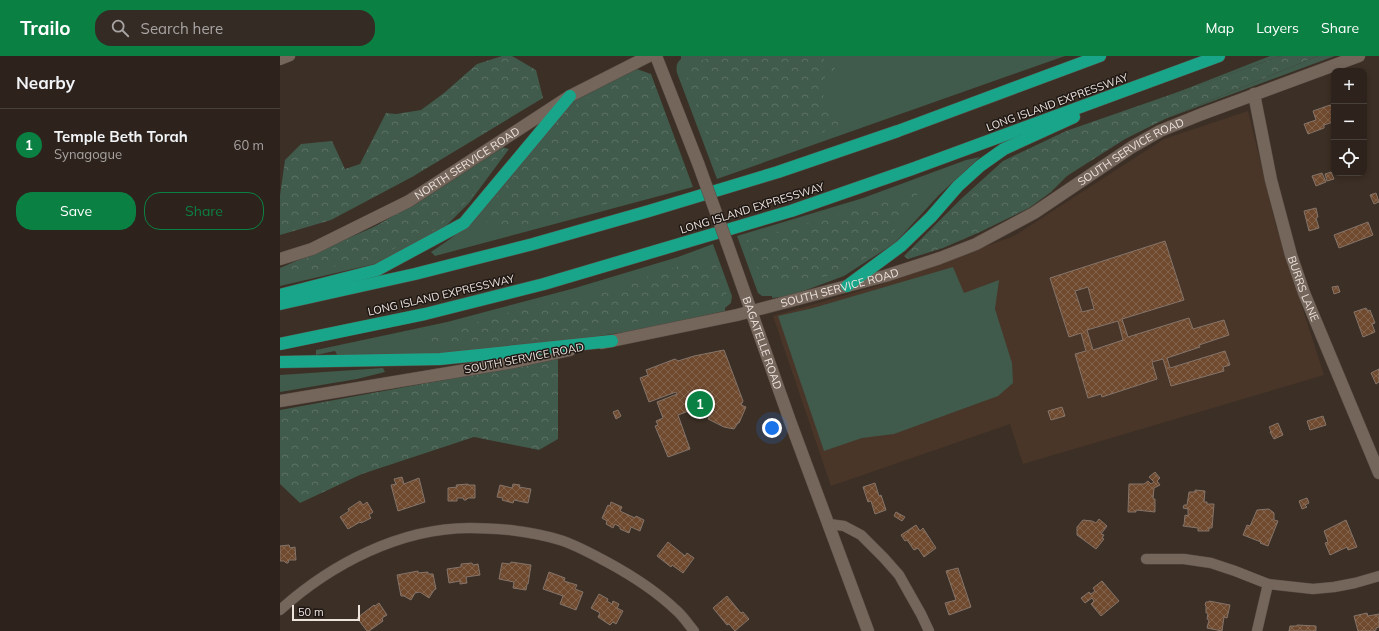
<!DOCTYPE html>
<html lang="en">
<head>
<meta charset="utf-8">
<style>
  body { margin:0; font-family:Mulish,sans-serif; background:#352b25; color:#f1f3f6 }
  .controls { position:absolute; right:12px; top:12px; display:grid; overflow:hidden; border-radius:8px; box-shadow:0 2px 6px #0003 }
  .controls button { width:36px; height:36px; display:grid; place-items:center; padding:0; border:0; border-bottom:1px solid #48403b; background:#2d231c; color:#f1f3f6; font:20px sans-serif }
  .scale { position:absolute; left:12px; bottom:10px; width:68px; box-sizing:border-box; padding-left:4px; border:2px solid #ede4de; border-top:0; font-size:11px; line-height:14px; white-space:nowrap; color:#ede4de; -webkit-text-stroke:3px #1f1814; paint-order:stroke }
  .you { position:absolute; left:492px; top:372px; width:14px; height:14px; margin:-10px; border:3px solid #fff; border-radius:50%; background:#1a73e8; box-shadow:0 0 0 6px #1a73e833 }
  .badge { display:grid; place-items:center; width:26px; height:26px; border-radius:50%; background:#0b8043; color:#fff; font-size:13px; font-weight:700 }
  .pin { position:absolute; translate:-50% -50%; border:2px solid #fff; box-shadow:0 1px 4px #0006 }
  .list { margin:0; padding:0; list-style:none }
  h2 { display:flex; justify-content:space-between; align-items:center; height:52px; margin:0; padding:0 16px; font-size:17px }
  h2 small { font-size:13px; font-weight:400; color:#a7a4a3 }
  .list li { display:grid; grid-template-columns:26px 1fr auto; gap:12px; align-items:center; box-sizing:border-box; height:72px; padding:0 16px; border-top:1px solid #48403b }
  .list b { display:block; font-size:15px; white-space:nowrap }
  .list p { margin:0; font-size:13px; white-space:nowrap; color:#a7a4a3 }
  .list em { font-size:13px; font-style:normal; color:#a7a4a3 }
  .actions { display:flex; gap:8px; padding:12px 16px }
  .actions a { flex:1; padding:9px 0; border:1px solid #0b8043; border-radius:16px; text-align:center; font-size:14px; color:#0b8043 }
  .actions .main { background:#0b8043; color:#fff }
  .icon { flex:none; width:22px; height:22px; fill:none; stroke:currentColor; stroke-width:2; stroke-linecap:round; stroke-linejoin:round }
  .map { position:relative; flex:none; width:1099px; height:575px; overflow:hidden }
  header { display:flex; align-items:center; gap:24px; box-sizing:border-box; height:56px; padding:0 20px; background:#0b8043; color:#fff }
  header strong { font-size:19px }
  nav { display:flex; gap:22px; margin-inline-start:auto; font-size:14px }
  .search { width:280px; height:36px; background:#352b25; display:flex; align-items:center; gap:10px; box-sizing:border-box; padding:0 14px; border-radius:16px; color:#a7a4a3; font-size:15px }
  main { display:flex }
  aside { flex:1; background:#2d231c }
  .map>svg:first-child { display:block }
  .built { fill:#493629 }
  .grass { fill:#405a4b }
  .forest { fill:url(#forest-crowns) }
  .building { fill:url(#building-cross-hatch); stroke:#84746a; fill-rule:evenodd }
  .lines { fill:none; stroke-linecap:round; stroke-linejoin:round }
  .minor-casing { stroke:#584c44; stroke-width:11 }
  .tertiary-casing { stroke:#584c44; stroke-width:13 }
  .secondary-casing { stroke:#584c44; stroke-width:13 }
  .motorway-casing { stroke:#584c44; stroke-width:13 }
  .minor { stroke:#75665b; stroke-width:10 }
  .tertiary { stroke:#75665b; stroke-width:12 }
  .secondary { stroke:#75665b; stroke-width:12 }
  .motorway { stroke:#19a589; stroke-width:12 }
  .tertiary-bridge-casing { stroke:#584c44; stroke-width:13; stroke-linecap:butt }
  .tertiary-bridge { stroke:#75665b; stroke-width:12 }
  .labels { text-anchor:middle; stroke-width:3; stroke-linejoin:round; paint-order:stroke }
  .street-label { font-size:11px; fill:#ede4de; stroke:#1f1814 }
</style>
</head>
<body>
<header>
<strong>Trailo</strong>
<div class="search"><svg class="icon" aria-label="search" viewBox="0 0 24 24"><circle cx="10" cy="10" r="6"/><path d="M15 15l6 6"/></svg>Search here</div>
<nav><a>Map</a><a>Layers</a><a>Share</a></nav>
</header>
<main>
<aside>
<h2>Nearby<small></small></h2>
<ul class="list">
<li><span class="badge">1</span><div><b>Temple Beth Torah</b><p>Synagogue</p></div><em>60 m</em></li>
</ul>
<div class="actions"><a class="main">Save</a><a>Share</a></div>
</aside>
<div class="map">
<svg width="1099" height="575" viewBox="0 0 1099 575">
  <defs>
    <pattern id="forest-crowns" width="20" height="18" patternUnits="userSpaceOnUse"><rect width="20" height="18" fill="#405a4b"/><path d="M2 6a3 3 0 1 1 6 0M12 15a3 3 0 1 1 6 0" fill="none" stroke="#5c7264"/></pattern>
    <pattern id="building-cross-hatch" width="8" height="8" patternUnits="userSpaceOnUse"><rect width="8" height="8" fill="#6f4a2f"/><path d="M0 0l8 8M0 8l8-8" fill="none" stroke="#84644d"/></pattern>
  </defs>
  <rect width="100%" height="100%" fill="#3c2f25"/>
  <polygon class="built" points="968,55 996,170 1044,319 743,408 730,368 551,430 493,260 597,230 734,180 884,83"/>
  <g class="grass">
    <path d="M401 0H785L437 123 397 17C396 11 396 7 401 3Z"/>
    <polygon points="990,0 1001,0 888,40"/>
    <polygon points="1038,0 1055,0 885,63"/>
    <polygon points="357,13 371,18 413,131 155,200 151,196 170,183 196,161 286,49 314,33"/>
    <polygon points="222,91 229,93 189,147 163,173 99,207 0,230 0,212 96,170 159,132"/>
    <polygon points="700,101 659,139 615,187 564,220 510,240 492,242 492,240 482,240 478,237 457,180 583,142 686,104"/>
    <polygon points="433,188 452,240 451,247 445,252 445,255 360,274 278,286 190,296 59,302 55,295 36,299 36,294 167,266 295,232 398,201"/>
    <polygon points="673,211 684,237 719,224 715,253 732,307 733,327 718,340 614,378 582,382 544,395 498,260 533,252"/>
    <polygon points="103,312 105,316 77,323 0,336 0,319"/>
  </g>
  <g class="forest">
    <polygon points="222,0 232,0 256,14 263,42 132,121 51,164 0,179 0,139 5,104 21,88 52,85 65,113 80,108 106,57 116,58 141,54 164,37 197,8"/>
    <polygon points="436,0 540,0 557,14 545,20 543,39 563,66 540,78 440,118 403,10"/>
    <polygon points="1001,0 1038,0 885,63 845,83 787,120 771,136 749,152 700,176 663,192 628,203 624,200 681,143 723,105 786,75"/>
    <polygon points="361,16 371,19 406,115 403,124 383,133 242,170 223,172 207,166 206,154 272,73 278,61 304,43"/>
    <polygon points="225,92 191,142 155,174 87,205 0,219 0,215 92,172 166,132"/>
    <polygon points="638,131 637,139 630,156 616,172 609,185 592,199 555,218 520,227 484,226 465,185 619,141"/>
    <polygon points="413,205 434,205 447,230 446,244 426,253 257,284 131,290 194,267 254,249 310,242 347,228"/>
    <polygon points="278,303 278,383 259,394 194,381 82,418 20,447 0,428 0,354"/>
  </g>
  <g class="building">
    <polygon points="1050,49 1052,50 1054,54 1054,67 1053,66 1044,69 1044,72 1028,78 1024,68 1036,64 1033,55"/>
    <polygon points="1051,116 1054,123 1047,125 1045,118"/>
    <polygon points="1042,117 1046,126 1036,130 1032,120"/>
    <polygon points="1096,137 1099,146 1094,148 1090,139"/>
    <polygon points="1036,152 1038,161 1036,162 1039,172 1029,175 1024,155"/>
    <polygon points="1088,166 1093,179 1059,192 1054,179"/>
    <path d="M885 185 904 244 842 263 848 281 909 262 913 273 944 264 949 279 919 289 920 291 887 302 890 312 945 295 950 309 943 311 944 315 891 330 883 303 872 306 877 323 822 341 821 338 808 342 795 298 806 295 801 277 789 281 770 222ZM808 231 814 253 802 256 795 235ZM838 265 843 284 813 294 807 274Z"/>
    <polygon points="1058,230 1060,236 1054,238 1052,231"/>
    <polygon points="1086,252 1088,255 1090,254 1095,267 1092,268 1095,276 1083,281 1074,256"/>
    <polygon points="444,294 463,345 461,349 466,351 459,367 458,367 454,373 444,371 428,363 430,359 417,352 398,359 410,393 388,401 375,370 378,369 376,365 383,362 377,346 397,338 396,336 369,346 360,322 368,319 366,314 395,303 398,305 414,300"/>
    <polygon points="1099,313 1099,326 1096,328 1091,317"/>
    <polygon points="782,351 785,360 771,364 768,355"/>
    <polygon points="338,354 341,360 336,363 333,356"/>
    <polygon points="1043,360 1046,369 1030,374 1027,365"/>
    <polygon points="998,367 1003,379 994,383 990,376 991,375 989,371"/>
    <polygon points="875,416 880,422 877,425 880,429 874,432 873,443 875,443 875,456 856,454 856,456 848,456 849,428 864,428 868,425 871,428 874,426 869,421"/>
    <polygon points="122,421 124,428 139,422 145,446 118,455 111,429 116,428 114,423"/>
    <polygon points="595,427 599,440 601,439 606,454 595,458 591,445 588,446 583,431"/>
    <polygon points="188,428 188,429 195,429 195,442 188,442 186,444 184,444 183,442 177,442 177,445 168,445 168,432 177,431 176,429"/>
    <polygon points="233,428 240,429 239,431 251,433 248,447 234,444 233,447 222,444 223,442 217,441 220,429 232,432"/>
    <polygon points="915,434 925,435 924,446 927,446 927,448 934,448 932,472 929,472 929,475 918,475 918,472 903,470 903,469 904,469 905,459 908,460 908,453 903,452 904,449 907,449 909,436 915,436"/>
    <polygon points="1027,442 1029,447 1025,449 1027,451 1022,453 1019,445"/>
    <polygon points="80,445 83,449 87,446 93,456 89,459 91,462 81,467 80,466 68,473 60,461 69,455 68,453"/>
    <polygon points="331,446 342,451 340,455 355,462 356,460 364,464 360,475 351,471 349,477 340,473 340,471 335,468 333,472 326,468 327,465 322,462 328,449 330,450"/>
    <polygon points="989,453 994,457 994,464 998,465 988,490 980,487 981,486 963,479 967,469 970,470 977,454"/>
    <polygon points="616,456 625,461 622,465 614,460"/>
    <polygon points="819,463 827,470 821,478 824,479 822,482 824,483 816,493 797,479 797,471 803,464 812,465 816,467"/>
    <polygon points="1066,464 1077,491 1068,494 1067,491 1050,499 1045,487 1048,486 1044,475"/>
    <polygon points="636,469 640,475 643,472 656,492 644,501 638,492 634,494 627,484 625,485 621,479"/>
    <polygon points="388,486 405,500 407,497 414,502 403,517 392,509 391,511 377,500"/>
    <polygon points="9,489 10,492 15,491 16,504 9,504 8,507 6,507 4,505 0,505 0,490"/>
    <polygon points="231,506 251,509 248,528 247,528 246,534 233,532 234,526 219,523 222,507 230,508"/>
    <polygon points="192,507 193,509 198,508 200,519 186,521 187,527 180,528 180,525 169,527 167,513 181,511 181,508"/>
    <polygon points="678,512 691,551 669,559 665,547 676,544 666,515"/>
    <polygon points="138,515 138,517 148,516 148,518 153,518 156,533 154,534 149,542 140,536 135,537 131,544 124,540 121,540 117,519"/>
    <polygon points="269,516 285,522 284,525 297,529 295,533 303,536 296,554 280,548 283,540 263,533"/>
    <polygon points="822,525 839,545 821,560 811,548 814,545 812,542 805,547 801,542 809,536 811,538 815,535 813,532"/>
    <polygon points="319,538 328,543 327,545 332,548 333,545 339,548 337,552 343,555 336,568 333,566 330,569 318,561 320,557 311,552"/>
    <polygon points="447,540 461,557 463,556 469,563 455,575 449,568 447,569 433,552"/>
    <polygon points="929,545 950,549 947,562 944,561 942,575 927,572 929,564 927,563 928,557 926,557 926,550 925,549 926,546 929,546"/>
    <polygon points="99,547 107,559 102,562 103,565 89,575 87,575 77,562 94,549 95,550"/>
    <polygon points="1087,557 1088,560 1099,558 1099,571 1096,572 1096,574 1093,575 1078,575 1074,560"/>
    <polygon points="1017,569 1036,570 1036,575 1009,575 1010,570 1017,570"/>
  </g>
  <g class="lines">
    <defs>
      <g id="minor">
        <polyline points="0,4 10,0"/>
        <polyline points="549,468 564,470 581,479 604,502 619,519 641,558 649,575"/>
        <polyline points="866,503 904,503 931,507 955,515 988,528 1033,533 1054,531 1075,527 1099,520"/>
        <path d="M0 554C51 508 120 472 190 472 203 472 217 473 230 474 246 476 264 479 280 484 296 489 312 498 327 506 351 519 376 535 396 554 403 560 408 568 414 575"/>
        <polyline points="977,575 988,528"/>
      </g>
      <g id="tertiary">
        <polyline points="376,0 418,107"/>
        <path id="s1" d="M974 38 991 124 1011 199 1024 237 1099 417"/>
        <path id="s2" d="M447 187 510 365 588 575"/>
      </g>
      <g id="secondary">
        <path id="s3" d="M0 203 32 193 129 145 290 40 369 0"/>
        <path id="s4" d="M322 287 457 259 605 220 660 202 696 188 754 157 852 91 880 75 922 58 1079 0"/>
        <polyline points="0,345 234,306 290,294"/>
      </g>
      <g id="motorway">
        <polyline points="567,230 621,190 651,161 678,130 700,110 724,93 794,61"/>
        <polyline points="0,239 97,214 184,167 290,40"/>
        <polyline points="0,248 135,218 253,188 369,155 498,116 618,75 820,0"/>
        <polyline points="0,288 145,258 264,228 511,155 632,113 939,0"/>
        <polyline points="0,306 160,303 332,285"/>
      </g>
    </defs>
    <use href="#minor" class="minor-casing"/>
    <use href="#tertiary" class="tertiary-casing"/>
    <use href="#secondary" class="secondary-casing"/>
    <use href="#motorway" class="motorway-casing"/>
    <use href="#minor" class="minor"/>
    <use href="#tertiary" class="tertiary"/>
    <use href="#secondary" class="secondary"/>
    <use href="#motorway" class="motorway"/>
    <defs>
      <polyline id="tertiary-bridge" points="418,107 447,187"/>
    </defs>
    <use href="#tertiary-bridge" class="tertiary-bridge-casing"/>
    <use href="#tertiary-bridge" class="tertiary-bridge"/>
  </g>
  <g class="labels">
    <g class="street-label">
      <text transform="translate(777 46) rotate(-20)" y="4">LONG ISLAND EXPRESSWAY</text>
      <text dy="4" stroke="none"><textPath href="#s4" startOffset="568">SOUTH SERVICE ROAD</textPath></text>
      <text dy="4" stroke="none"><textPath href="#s3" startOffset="211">NORTH SERVICE ROAD</textPath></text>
      <text transform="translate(472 152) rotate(-17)" y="4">LONG ISLAND EXPRESSWAY</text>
      <text dy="4" stroke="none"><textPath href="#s4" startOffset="244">SOUTH SERVICE ROAD</textPath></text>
      <text dy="4" stroke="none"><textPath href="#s1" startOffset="201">BURRS LANE</textPath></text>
      <text transform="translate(161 239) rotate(-13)" y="4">LONG ISLAND EXPRESSWAY</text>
      <text dy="4" stroke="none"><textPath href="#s2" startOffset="106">BAGATELLE ROAD</textPath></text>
      <text transform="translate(244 302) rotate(-11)" y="4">SOUTH SERVICE ROAD</text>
    </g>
  </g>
</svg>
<div class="controls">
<button>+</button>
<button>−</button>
<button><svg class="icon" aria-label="locate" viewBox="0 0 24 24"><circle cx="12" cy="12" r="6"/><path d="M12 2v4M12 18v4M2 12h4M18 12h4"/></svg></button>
</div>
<div class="scale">50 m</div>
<div class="you"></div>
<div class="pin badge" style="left:420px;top:348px">1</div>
</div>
</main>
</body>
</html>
